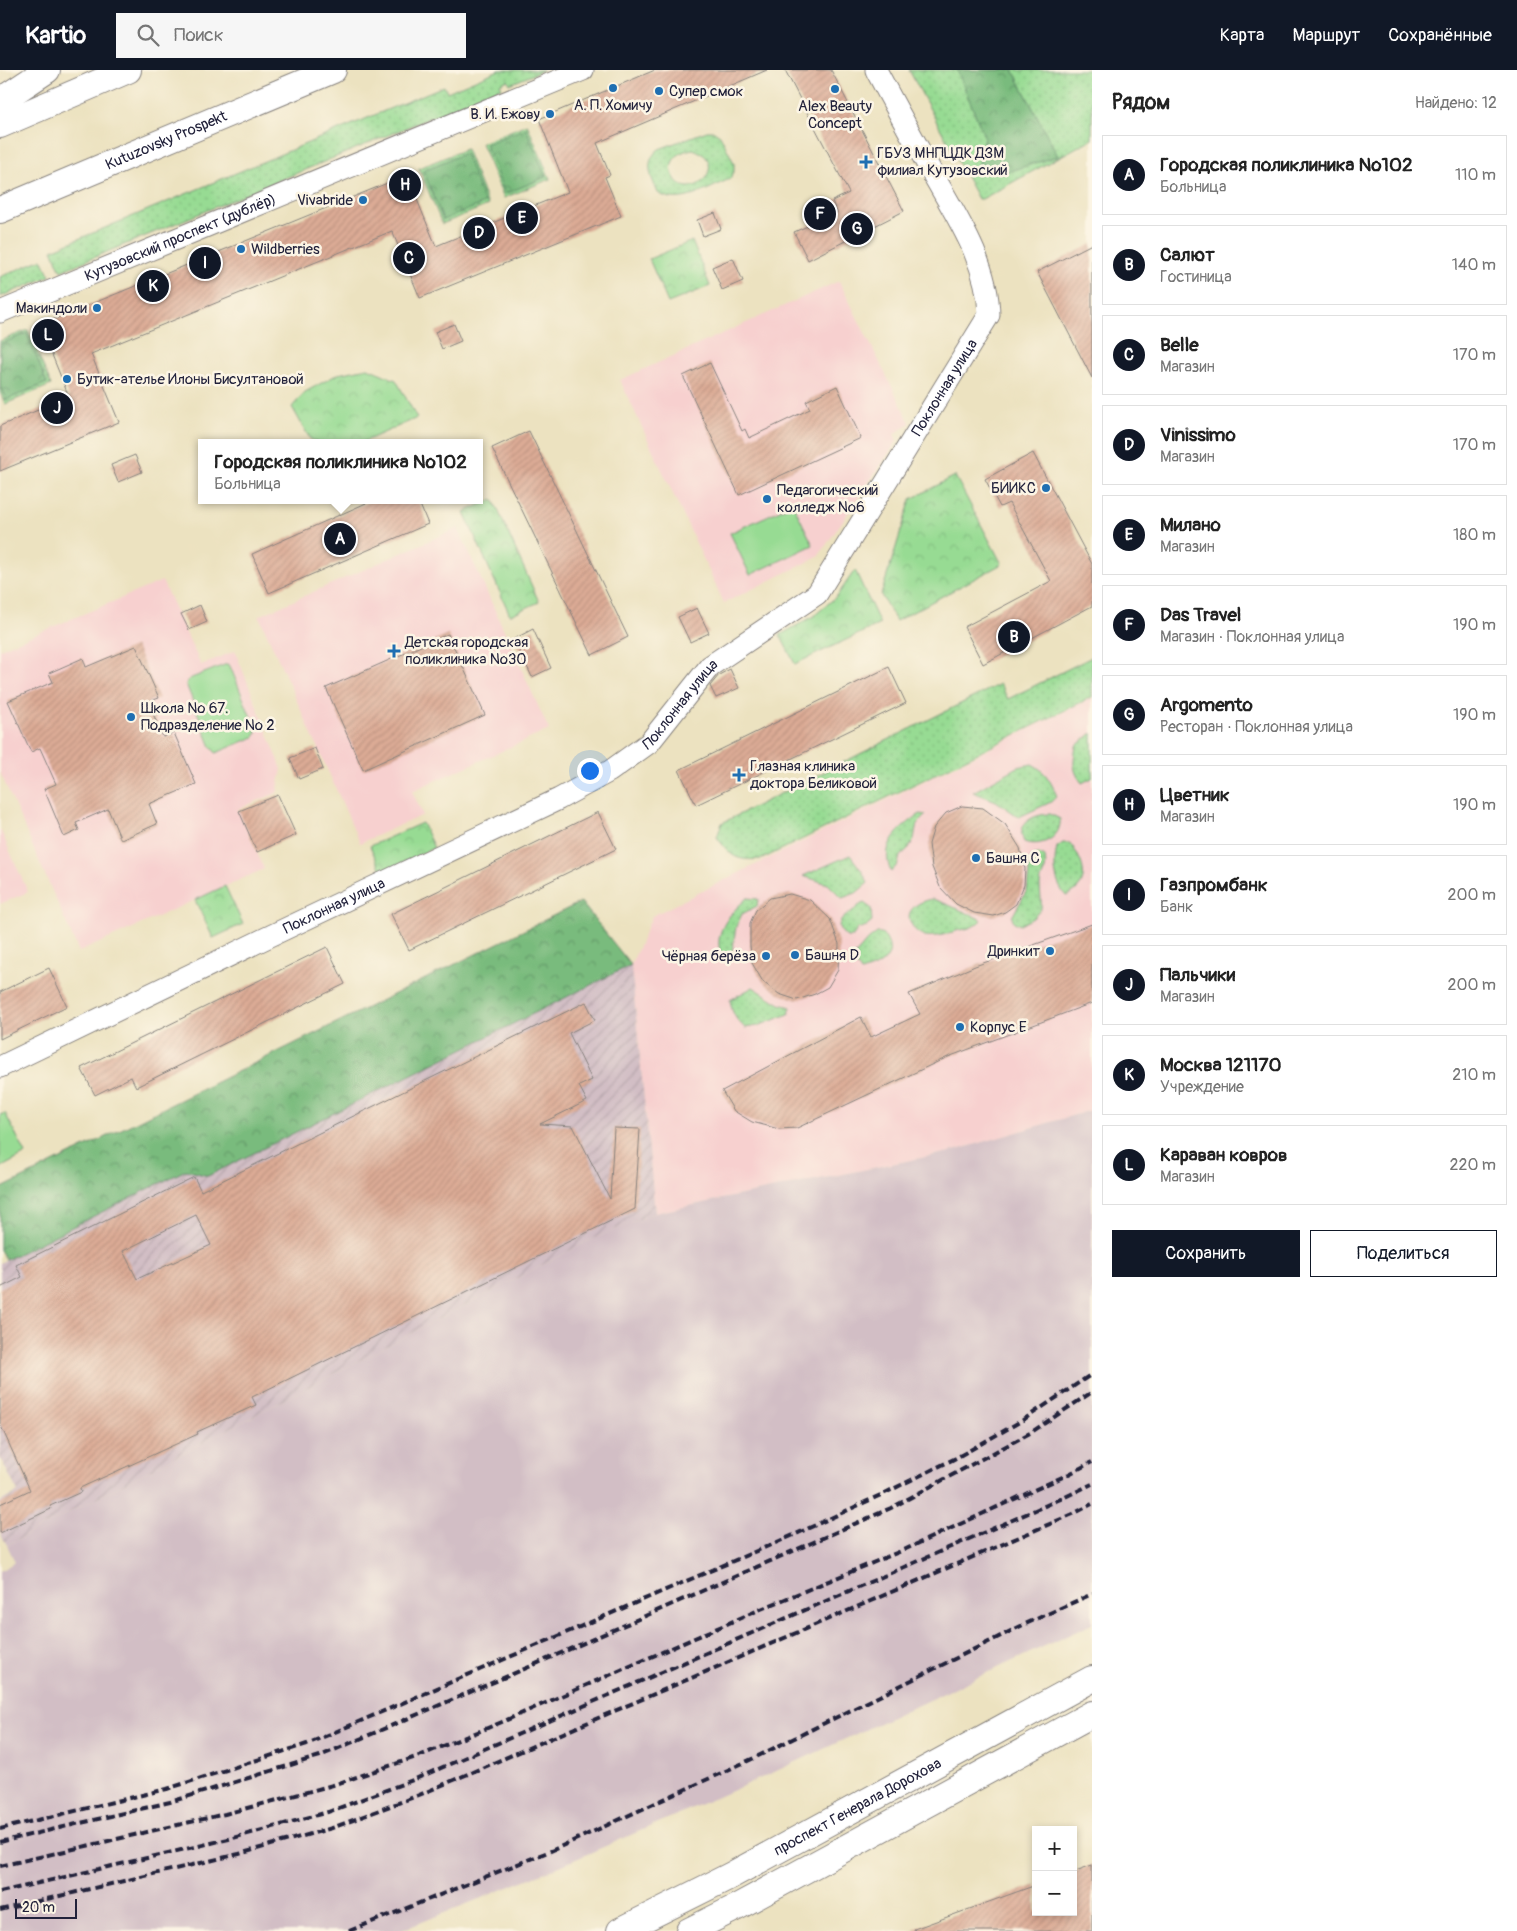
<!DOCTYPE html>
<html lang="ru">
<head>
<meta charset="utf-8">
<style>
  body { margin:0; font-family:Pangolin,sans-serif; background:#f6f6f6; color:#222 }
  .controls { position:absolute; right:15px; bottom:15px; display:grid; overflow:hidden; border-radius:0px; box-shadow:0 2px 8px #0003 }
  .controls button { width:45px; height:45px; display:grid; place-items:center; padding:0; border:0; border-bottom:1px solid #e0e0e0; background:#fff; color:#222; font:25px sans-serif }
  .scale { position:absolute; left:15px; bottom:12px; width:62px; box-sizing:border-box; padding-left:5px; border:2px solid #22223b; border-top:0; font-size:14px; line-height:18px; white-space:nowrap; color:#22223b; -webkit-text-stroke:4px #fcf5e5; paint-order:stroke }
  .you { position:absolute; left:589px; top:700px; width:18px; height:18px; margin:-12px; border:4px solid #fff; border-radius:50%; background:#1a73e8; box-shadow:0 0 0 8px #1a73e833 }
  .badge { display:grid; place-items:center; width:32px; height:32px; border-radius:50%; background:#111827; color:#fff; font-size:16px; font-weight:700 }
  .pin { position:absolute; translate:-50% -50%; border:2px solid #fff; box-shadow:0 1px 5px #0006 }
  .popup { position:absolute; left:198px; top:369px; width:285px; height:65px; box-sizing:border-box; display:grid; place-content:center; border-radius:0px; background:#fff; filter:drop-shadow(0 1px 4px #0005); font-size:16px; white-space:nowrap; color:#767676 }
  .popup b { font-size:19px; color:#222 }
  .popup::after { content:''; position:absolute; left:50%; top:100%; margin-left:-10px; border:10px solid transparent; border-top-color:#fff }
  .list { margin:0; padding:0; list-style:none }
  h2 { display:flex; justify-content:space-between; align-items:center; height:65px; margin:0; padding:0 20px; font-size:21px }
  h2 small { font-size:16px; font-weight:400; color:#767676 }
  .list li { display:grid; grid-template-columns:32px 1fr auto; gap:15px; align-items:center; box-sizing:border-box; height:80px; margin:0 10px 10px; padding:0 10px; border:1px solid #e0e0e0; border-radius:0px }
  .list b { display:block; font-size:19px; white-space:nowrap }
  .list p { margin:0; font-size:16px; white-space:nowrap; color:#767676 }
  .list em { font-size:16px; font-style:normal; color:#767676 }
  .actions { display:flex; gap:10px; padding:15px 20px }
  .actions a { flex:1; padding:11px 0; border:1px solid #111827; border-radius:0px; text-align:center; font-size:18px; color:#111827 }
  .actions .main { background:#111827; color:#fff }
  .icon { flex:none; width:28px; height:28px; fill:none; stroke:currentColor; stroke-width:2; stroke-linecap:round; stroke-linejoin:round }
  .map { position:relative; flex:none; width:1092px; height:1861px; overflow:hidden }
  header { display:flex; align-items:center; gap:30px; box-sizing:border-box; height:70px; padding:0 25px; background:#111827; color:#fff }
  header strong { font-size:24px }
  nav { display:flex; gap:28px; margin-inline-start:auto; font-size:18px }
  .search { width:350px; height:45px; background:#f6f6f6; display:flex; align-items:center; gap:12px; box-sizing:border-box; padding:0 18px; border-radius:0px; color:#767676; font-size:19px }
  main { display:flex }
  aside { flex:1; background:#fff }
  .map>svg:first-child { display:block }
  .built { fill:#f7d0cf }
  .industrial { fill:url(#industrial-furrows) }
  .railway { fill:#d2bec5 }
  .grass { fill:url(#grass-dots); stroke:#5c7e67; fill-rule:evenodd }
  .forest { fill:url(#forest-crowns); stroke:#4e6e5c }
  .park { fill:url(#park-crowns); stroke:#5c7e67 }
  .pitch { fill:#97db93; stroke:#5c7e67 }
  .building { fill:url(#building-hatch); fill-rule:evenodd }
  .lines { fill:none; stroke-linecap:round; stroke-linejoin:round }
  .minor-casing { stroke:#87827e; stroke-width:23 }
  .major-casing { stroke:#87827e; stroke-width:28 }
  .minor { stroke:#fff; stroke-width:21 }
  .major { stroke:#fff; stroke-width:26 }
  .rail { stroke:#22223b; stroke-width:4; stroke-dasharray:8 4; stroke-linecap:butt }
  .poi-dot { fill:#1f6fb2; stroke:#fcf5e5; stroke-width:2 }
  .labels { text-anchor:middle; stroke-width:5; stroke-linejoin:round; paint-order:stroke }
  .poi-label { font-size:15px; fill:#22223b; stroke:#fcf5e5; text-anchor:start }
  .street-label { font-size:15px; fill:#22223b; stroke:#fcf5e5 }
</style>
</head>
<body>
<header>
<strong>Kartio</strong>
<div class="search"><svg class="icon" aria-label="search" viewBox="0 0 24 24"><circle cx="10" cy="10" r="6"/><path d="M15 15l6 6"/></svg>Поиск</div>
<nav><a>Карта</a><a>Маршрут</a><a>Сохранённые</a></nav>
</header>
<main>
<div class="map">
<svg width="1092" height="1861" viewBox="0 0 1092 1861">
  <defs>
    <pattern id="industrial-furrows" width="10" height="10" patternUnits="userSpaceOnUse" patternTransform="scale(1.25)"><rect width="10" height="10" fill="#d2bec5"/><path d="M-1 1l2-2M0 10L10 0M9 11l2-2" fill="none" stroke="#b4a3aa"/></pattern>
    <pattern id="grass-dots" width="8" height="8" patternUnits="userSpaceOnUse" patternTransform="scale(1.25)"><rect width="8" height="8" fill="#97db93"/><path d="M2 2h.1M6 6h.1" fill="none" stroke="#82bc80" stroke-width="1.8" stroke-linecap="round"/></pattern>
    <pattern id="forest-crowns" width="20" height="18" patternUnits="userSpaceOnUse" patternTransform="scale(1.25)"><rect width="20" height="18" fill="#79bb7d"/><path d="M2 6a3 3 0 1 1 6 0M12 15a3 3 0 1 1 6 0" fill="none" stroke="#639868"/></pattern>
    <pattern id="park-crowns" width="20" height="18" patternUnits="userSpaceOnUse" patternTransform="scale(1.25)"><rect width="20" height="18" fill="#97db93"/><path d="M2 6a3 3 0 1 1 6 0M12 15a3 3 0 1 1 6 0" fill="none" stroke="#82bc80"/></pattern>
    <pattern id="building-hatch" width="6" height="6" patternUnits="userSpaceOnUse" patternTransform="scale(1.25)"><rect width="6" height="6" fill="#dcab95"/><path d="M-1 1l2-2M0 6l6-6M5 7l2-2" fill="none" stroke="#bc9381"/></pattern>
  </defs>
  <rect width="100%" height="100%" fill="#fcf5e5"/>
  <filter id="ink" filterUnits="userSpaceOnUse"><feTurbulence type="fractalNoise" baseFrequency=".02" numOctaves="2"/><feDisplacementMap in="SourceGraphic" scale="10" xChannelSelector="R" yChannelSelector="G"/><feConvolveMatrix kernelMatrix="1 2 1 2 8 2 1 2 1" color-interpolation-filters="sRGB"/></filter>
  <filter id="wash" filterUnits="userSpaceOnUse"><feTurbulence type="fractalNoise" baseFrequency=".0096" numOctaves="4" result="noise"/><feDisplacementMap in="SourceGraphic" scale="20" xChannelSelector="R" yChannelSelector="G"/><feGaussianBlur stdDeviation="1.12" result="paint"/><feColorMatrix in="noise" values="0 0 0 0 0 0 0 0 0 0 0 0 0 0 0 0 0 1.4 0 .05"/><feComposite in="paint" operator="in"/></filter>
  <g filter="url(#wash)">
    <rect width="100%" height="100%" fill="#ece2c0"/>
    <g class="built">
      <polygon points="839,211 910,353 894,364 897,371 818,487 724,533 620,310"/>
      <polygon points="458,458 549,660 412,721 423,745 360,773 259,546"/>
      <polygon points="162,511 201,595 235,581 282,699 277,723 238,739 264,799 79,882 0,702 0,579"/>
      <polygon points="1092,628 1092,1040 950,1082 655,1143 631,895 652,846"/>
      <polygon points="0,759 28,822 0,834"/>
    </g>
    <polygon class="industrial" points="631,895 655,1143 590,1170 7,1475 0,1463 0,1432 18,1422 0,1388 0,1193 186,1099 208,1106"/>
    <polygon class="railway" points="1092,1040 1092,1554 770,1704 560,1796 400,1861 0,1861 0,1501 15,1492 7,1475 590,1170 655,1143 950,1082"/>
    <g class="grass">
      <polygon points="499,0 544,0 510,14 508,10 500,14 502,18 61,201 52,180 444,16 447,22"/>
      <polygon points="909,0 1092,0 1092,69 982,129 978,129"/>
      <polygon points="527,54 550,109 504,128 481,73"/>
      <path d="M707 61H714L720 65 734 93V102L730 109C708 118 681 138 658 123 651 107 643 92 659 79ZM693 79C734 94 687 138 673 105 667 91 679 81 693 79Z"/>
      <polygon points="466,79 488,135 442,154 419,98"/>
      <polygon points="42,189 50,206 0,227 0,207"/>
      <polygon points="28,260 51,315 5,334 0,322 0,271"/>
      <path d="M1092 587V627L762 789C736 791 732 788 717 767L722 753 1000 614 1008 629Z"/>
      <path d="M1092 663V708L1082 713C1072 700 1073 693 1076 676Z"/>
      <path d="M1032 694C1046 701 1051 712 1057 726L1051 732 1019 747 996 731 973 722 1018 697Z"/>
      <path d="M920 744 926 745 917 754 914 769 909 778 900 786 898 794 891 802C879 774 899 759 920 744Z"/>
      <path d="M1050 744 1060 749C1062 768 1041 778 1024 772 1015 753 1034 744 1050 744Z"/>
      <path d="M1063 773H1070C1085 793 1092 815 1066 826 1054 812 1053 795 1057 777Z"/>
      <path d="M1039 784 1045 787C1048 802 1041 803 1040 815 1040 823 1042 831 1041 839L1033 848 1020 855 1014 852 1012 847 1027 820 1030 790 1034 785Z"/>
      <polygon points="850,785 862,801 868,813 856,823 842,828 828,814 803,806"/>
      <path d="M747 828 758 829 757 836 742 844 736 857 731 888 724 890C709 866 730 843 747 828Z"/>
      <path d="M932 829C938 830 978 847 981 850 975 858 965 859 956 861 947 864 935 868 925 866 920 864 916 862 913 857 902 841 917 832 932 829Z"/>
      <path d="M864 833 871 838 872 852 867 856 857 859 853 867H847C833 856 840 850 851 842 856 839 858 835 864 833Z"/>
      <path d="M877 863H882C900 886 883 895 861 902L856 894 855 885 868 870Z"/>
      <path d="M753 917 780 934 791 937 789 944 758 956 745 958C735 949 732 943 730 930Z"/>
    </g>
    <g class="forest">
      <polygon points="957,0 1013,0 1058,86 1010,101 977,103 984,66"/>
      <polygon points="526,58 546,107 505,124 485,74"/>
      <polygon points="465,83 485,133 443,150 423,100"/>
      <polygon points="27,263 47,313 6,330 0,316 0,274"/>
      <polygon points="581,832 631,895 208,1106 186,1100 6,1190 0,1180 0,1119"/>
    </g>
    <g class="park">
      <polygon points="692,171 710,216 668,233 649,189"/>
      <polygon points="368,298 396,310 417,348 361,373 319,373 310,369 292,337 305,322 338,304"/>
      <polygon points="955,406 1002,494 896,551 881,525 911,429"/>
      <polygon points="493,429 539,532 510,545 464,442"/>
      <polygon points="855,500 880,554 795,594 780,565 814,546 837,526"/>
      <polygon points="422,753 434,778 382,802 370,776"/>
      <polygon points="225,816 243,854 213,868 195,830"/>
    </g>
    <g class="pitch">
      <polygon points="793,434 813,475 750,505 730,463"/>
      <polygon points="227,594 230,596 257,662 254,667 216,683 211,677 186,614 189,609"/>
      <polygon points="5,1043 26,1084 0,1098 0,1045"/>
    </g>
    <g id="blocks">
      <g class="building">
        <polygon points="655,0 767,0 597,73 610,105 605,107 621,146 420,228 392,161 91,284 119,352 0,401 0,356 69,327 40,255 407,105 436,176 568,122 539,49"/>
        <polygon points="785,0 831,0 904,141 808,190 794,162 837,143 832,131 849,123"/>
        <polygon points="715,143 721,159 703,166 697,150"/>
        <polygon points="1092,174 1092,308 1037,202"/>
        <polygon points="733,188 743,211 722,220 712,197"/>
        <polygon points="454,254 461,271 442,279 435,262"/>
        <polygon points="710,293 742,361 745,359 749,368 810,339 806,331 837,316 861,368 739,425 683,306"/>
        <polygon points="529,361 628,567 592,585 492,378"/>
        <polygon points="1033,383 1092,494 1092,536 983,594 964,557 1051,511 1009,433 1000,437 985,409"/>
        <polygon points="135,385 142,402 118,412 111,395"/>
        <polygon points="373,430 418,430 428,454 269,523 252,484"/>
        <polygon points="200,535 207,552 189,560 181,544"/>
        <polygon points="697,538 709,563 690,572 678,547"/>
        <polygon points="533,559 551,598 532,607 514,569"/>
        <polygon points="448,564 485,645 363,700 326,618"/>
        <polygon points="136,576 159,628 148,632 163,667 174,663 196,714 149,734 157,754 121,770 108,739 76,753 79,760 64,767 44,719 56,714 40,678 31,682 8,631 53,612 49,603 83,588 86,597"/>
        <polygon points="889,597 906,633 696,735 679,700"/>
        <polygon points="730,599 739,618 716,628 710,616 719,605"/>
        <polygon points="315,678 323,699 299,709 290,688"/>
        <polygon points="278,725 296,765 257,782 239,741"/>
        <polygon points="962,736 983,738 1005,754 1020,778 1025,799 1024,815 1016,834 1005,842 994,846 974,843 956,834 940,817 932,797 929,774 934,757 946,743"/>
        <polygon points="598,742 616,779 409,880 391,844"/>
        <polygon points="790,824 810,830 830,849 839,874 838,900 828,917 815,924 797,930 779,924 763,912 752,893 750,876 750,853 756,840 770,828"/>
        <polygon points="1092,854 1092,933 948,987 797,1058 779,1059 752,1052 734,1041 722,1021 861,947 871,967 920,944 909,924 975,896"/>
        <polygon points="327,877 345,914 136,1017 131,1007 95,1025 81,998"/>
        <polygon points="49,898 67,936 0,969 0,922"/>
        <path d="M586 932 595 950 569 963 592 1010 579 1016 587 1031 540 1054 573 1056 610 1129 614 1058 640 1059 635 1139 252 1327 256 1335 197 1362 198 1364 80 1418 81 1422 50 1436 51 1439 0 1463V1434L30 1420 0 1354V1218L22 1207 16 1195 194 1107 201 1121ZM196 1145 211 1175 137 1209 123 1181Z"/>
        <polygon points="1092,1795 1092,1861 915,1861 914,1859 1036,1815 1036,1842 1073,1842 1073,1802"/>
      </g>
    </g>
  </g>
  <g filter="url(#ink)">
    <use href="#blocks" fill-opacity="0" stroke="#87827e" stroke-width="1"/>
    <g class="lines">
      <defs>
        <g id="minor">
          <path id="s1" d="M0 242 583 0"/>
          <path id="s2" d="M0 997 266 868 559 729 610 701 649 673 710 596 817 524 989 245C988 192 956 146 931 101 912 67 894 34 876 0"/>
        </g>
        <g id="major">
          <polyline points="0,31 47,0"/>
          <polyline points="0,55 128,0"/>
          <path id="s3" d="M0 140 333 0"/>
          <path id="s4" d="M620 1861 730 1806 1092 1609"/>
          <polyline points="689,1861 737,1837 1092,1644"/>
        </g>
      </defs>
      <use href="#minor" class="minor-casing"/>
      <use href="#major" class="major-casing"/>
      <use href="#minor" class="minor"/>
      <use href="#major" class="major"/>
      <g class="rail">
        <polyline points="0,1759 167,1719 307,1674 796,1464 885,1423 956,1388 1023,1350 1092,1304"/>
        <polyline points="0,1772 170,1732 320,1686 529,1597 891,1438 1030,1363 1092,1322"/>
        <polyline points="0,1796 225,1744 333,1715 419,1686 502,1652 761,1539 906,1479 1069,1404 1092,1392"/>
        <polyline points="0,1822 233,1768 328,1742 413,1710 969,1469 1065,1427 1092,1414"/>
        <polyline points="0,1840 239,1784 332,1758 419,1725 1073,1444 1092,1434"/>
        <polyline points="349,1861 553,1780 754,1688 1023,1555 1092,1524"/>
      </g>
    </g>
  </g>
  <g class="poi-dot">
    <circle cx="613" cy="18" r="5"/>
    <circle cx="835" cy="19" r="5"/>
    <circle cx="659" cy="21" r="5"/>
    <circle cx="550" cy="44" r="5"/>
    <path d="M863.5 84.5h5v5h5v5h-5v5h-5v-5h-5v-5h5z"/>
    <circle cx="363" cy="130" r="5"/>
    <circle cx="241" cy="179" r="5"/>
    <circle cx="97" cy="238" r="5"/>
    <circle cx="67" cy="309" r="5"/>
    <circle cx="1046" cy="418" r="5"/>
    <circle cx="767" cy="429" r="5"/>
    <path d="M391.5 573.5h5v5h5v5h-5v5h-5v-5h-5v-5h5z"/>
    <circle cx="131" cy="647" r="5"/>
    <path d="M736.5 697.5h5v5h5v5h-5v5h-5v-5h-5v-5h5z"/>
    <circle cx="976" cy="788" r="5"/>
    <circle cx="1050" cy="881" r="5"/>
    <circle cx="795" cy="885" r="5"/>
    <circle cx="766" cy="886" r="5"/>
    <circle cx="960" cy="957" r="5"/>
  </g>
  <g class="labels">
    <g class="poi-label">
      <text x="669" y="26">Супер смок</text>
      <text x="613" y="40" text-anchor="middle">А. П. Хомичу</text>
      <text x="835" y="41" text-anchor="middle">Alex Beauty<tspan x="835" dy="17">Concept</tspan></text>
      <text x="540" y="49" text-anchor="end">В. И. Ежову</text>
      <text x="877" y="88">ГБУЗ МНПЦДК ДЗМ<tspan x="877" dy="17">филиал Кутузовский</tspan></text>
      <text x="353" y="135" text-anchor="end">Vivabride</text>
      <text x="251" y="184">Wildberries</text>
      <text x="87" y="243" text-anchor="end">Макиндоли</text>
      <text x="77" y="314">Бутик-ателье Илоны Бисултановой</text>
      <text x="1036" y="423" text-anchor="end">БИИКС</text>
      <text x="777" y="425">Педагогический<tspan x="777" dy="17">колледж №6</tspan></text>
      <text x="405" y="577">Детская городская<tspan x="405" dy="17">поликлиника №30</tspan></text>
      <text x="141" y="643">Школа № 67.<tspan x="141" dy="17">Подразделение № 2</tspan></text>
      <text x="750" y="701">Глазная клиника<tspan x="750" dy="17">доктора Беликовой</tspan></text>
      <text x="986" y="793">Башня C</text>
      <text x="1040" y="886" text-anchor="end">Дринкит</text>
      <text x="805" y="890">Башня D</text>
      <text x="756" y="891" text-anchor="end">Чёрная берёза</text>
      <text x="970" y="962">Корпус E</text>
    </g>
    <g class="street-label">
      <text dy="5" stroke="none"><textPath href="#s3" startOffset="180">Kutuzovsky Prospekt</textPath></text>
      <text dy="5" stroke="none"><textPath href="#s1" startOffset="195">Кутузовский проспект (дублёр)</textPath></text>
      <text dy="5" stroke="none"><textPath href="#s2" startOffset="1196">Поклонная улица</textPath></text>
      <text dy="5" stroke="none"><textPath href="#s2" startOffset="776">Поклонная улица</textPath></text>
      <text dy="5" stroke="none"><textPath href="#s2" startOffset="371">Поклонная улица</textPath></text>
      <text dy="5" stroke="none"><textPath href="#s4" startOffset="268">проспект Генерала Дорохова</textPath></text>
    </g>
  </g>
</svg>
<div class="controls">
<button>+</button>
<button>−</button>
</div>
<div class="scale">20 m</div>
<div class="you"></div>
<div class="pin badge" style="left:340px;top:469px">A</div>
<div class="popup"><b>Городская поликлиника №102</b>Больница</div>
<div class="pin badge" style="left:1014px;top:567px">B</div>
<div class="pin badge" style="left:409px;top:188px">C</div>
<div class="pin badge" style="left:479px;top:163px">D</div>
<div class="pin badge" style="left:522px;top:148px">E</div>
<div class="pin badge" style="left:820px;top:144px">F</div>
<div class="pin badge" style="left:857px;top:159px">G</div>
<div class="pin badge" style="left:405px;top:115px">H</div>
<div class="pin badge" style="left:205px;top:193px">I</div>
<div class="pin badge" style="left:57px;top:338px">J</div>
<div class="pin badge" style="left:153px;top:216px">K</div>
<div class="pin badge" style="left:48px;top:265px">L</div>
</div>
<aside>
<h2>Рядом<small>Найдено: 12</small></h2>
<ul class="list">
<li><span class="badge">A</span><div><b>Городская поликлиника №102</b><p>Больница</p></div><em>110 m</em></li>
<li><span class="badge">B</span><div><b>Салют</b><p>Гостиница</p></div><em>140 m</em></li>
<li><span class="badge">C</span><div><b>Belle</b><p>Магазин</p></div><em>170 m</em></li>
<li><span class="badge">D</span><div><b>Vinissimo</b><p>Магазин</p></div><em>170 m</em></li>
<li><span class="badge">E</span><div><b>Милано</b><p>Магазин</p></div><em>180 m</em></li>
<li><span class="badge">F</span><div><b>Das Travel</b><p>Магазин · Поклонная улица</p></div><em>190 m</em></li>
<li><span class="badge">G</span><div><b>Argomento</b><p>Ресторан · Поклонная улица</p></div><em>190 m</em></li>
<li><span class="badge">H</span><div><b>Цветник</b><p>Магазин</p></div><em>190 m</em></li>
<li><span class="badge">I</span><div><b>Газпромбанк</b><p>Банк</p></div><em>200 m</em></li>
<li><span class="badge">J</span><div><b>Пальчики</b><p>Магазин</p></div><em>200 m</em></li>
<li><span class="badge">K</span><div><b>Москва 121170</b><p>Учреждение</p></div><em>210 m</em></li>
<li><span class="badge">L</span><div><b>Караван ковров</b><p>Магазин</p></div><em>220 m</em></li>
</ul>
<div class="actions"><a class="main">Сохранить</a><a>Поделиться</a></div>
</aside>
</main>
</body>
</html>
